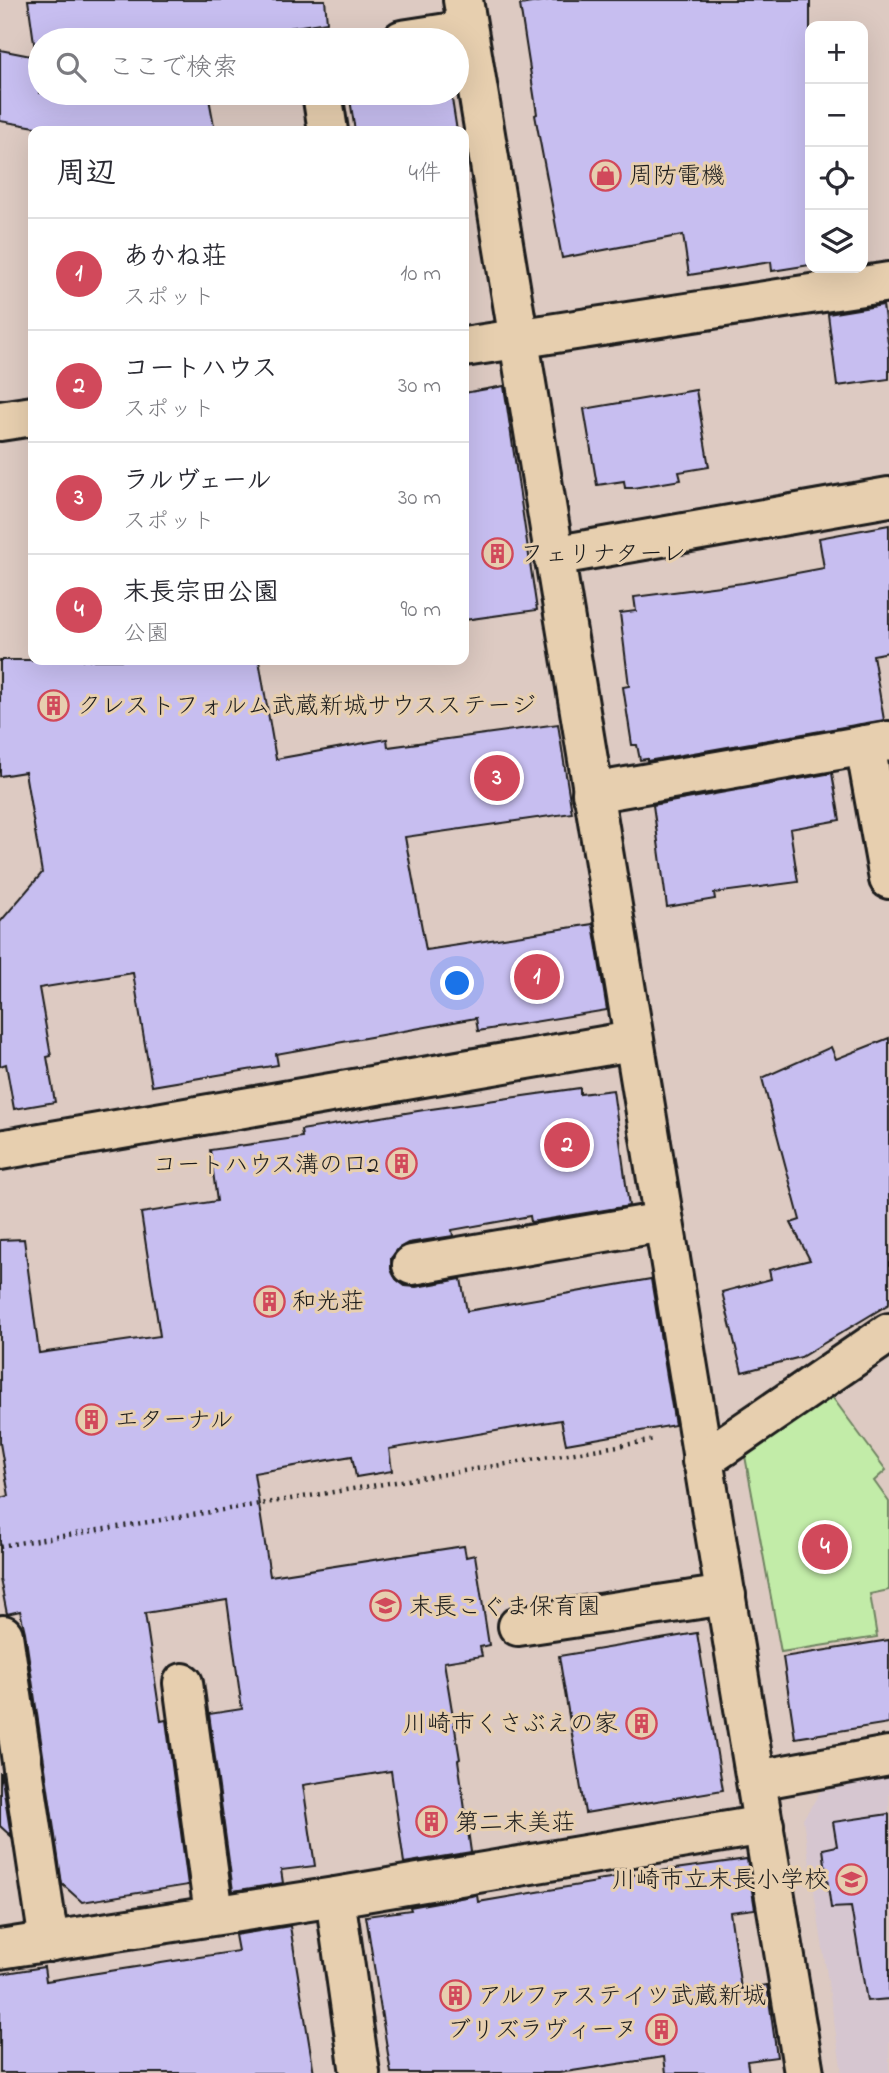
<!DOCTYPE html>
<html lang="ja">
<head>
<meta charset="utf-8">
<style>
  body { margin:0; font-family:"Indie Flower","Klee One",sans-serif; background:#f2f2f3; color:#2b2b33 }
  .controls { position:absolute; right:21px; top:21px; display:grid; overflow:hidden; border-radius:14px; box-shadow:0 7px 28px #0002 }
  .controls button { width:63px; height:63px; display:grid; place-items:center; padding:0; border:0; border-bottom:2px solid #e1e1e2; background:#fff; color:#2b2b33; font:35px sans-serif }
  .you { position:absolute; left:458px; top:984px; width:24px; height:24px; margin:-18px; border:5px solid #fff; border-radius:50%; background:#1a73e8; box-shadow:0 0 0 10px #1a73e833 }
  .badge { display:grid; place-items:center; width:46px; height:46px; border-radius:50%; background:#d1495b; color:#fff; font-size:23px; font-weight:700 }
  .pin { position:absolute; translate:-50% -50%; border:4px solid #fff; box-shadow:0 2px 7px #0006 }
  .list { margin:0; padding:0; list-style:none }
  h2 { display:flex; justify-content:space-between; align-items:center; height:91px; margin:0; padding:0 28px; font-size:30px }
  h2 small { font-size:23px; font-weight:400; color:#7c7c81 }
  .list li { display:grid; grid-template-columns:46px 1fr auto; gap:21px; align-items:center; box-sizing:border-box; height:112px; padding:0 28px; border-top:2px solid #e1e1e2 }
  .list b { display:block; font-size:26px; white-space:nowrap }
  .list p { margin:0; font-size:23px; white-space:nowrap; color:#7c7c81 }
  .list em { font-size:23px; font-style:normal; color:#7c7c81 }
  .icon { flex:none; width:38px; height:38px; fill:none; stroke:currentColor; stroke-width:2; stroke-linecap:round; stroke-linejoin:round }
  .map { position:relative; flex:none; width:889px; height:2073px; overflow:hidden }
  .search { position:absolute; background:#fff; box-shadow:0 7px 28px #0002; left:28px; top:28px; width:441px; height:77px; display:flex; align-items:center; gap:18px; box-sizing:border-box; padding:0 24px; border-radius:38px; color:#7c7c81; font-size:26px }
  .panel { position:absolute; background:#fff; box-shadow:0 7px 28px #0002; left:28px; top:126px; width:441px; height:539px; border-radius:14px }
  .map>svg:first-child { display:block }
  .built { fill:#d6c6d0 }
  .green { fill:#c2eca8; stroke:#6f8462; stroke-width:2 }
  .building { fill:#c7bef0; stroke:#1c1c1c; stroke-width:2 }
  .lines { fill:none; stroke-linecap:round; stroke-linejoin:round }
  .minor-casing { stroke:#1c1c1c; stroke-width:44 }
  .path { stroke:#1c1c1c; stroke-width:4.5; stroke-dasharray:2 5; stroke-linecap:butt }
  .minor { stroke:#e7cfaf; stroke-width:38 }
  .labels { text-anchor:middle; stroke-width:6; stroke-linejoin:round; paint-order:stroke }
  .poi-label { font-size:24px; fill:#1c1c1c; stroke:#e7cfaf; text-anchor:start }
</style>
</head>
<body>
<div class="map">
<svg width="889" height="2073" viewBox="0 0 889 2073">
  <rect width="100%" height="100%" fill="#ddcac2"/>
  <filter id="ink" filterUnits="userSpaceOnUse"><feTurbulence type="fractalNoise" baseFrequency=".0143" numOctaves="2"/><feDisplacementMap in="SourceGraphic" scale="14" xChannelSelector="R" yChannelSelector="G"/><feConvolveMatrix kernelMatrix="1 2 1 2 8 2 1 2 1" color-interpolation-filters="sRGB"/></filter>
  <g filter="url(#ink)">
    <polygon class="built" points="889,1777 889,2073 842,2073 803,1819 821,1791"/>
    <polygon class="green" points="830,1394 886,1470 874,1481 889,1502 889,1590 870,1594 877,1637 781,1652 745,1456"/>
    <g class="building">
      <polygon points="28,0 325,0 327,22 210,40 40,40 40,93 208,93 215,131 59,131 0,121 0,50 36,57"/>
      <polygon points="549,0 810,0 810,265 772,271 771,262 689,275 683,235 562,258 535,115 537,114 520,5"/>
      <polygon points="349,93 451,93 457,131 355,131"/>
      <polygon points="883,305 889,350 889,379 837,386 828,314"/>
      <polygon points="504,386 537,610 464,620 464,393"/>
      <polygon points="696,390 709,467 679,472 681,480 633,488 625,488 624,481 597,485 584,409"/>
      <polygon points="889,525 889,652 873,655 884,720 647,761 647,759 640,760 637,745 632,745 623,687 629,686 620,613 636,611 634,597 743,583 824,568 819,538"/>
      <polygon points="0,660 259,660 276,759 387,739 388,747 558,724 572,813 405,837 426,950 593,924 607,1010 478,1031 476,1018 276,1054 278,1065 152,1086 133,973 39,988 51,1056 47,1057 55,1102 14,1109 6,1064 0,1066 0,922 42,873 25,772 0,776"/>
      <polygon points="832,773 840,820 790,829 798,882 714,893 715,899 667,907 653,805"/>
      <polygon points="889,1038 889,1304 801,1357 742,1372 722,1292 771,1279 769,1270 810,1260 791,1223 800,1220 762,1078 831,1047 836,1059"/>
      <polygon points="580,1088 580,1094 613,1090 629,1206 531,1222 530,1216 452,1230 453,1236 408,1243 399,1248 391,1258 391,1269 396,1279 405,1286 416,1287 461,1279 467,1311 651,1279 675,1425 566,1444 561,1420 389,1449 392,1471 356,1477 352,1456 254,1473 270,1576 464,1546 466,1557 475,1555 489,1645 480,1647 482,1656 444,1662 460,1759 458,1760 471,1852 404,1863 391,1771 303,1785 315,1866 281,1870 283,1883 233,1891 209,1714 242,1709 227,1600 145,1613 161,1721 166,1720 188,1885 82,1902 62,1884 25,1632 20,1611 7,1614 0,1579 0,1498 9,1496 0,1443 0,1240 24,1239 39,1353 160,1336 141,1213 217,1201 210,1150 302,1137 301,1130 424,1110"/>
      <polygon points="697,1633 723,1790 585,1813 559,1656"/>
      <polygon points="889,1640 889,1723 795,1738 783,1657"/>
      <polygon points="0,1773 1,1773 11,1836 0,1826"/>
      <polygon points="889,1814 889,1999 867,2001 851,1907 831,1908 823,1849 837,1846 833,1822"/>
      <polygon points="747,1859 755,1909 730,1912 741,1989 767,1985 777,2057 747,2061 749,2073 666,2073 664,2057 559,2073 391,2073 366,1916 411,1910 410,1907 477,1895 478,1902 597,1882 596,1880"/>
      <polygon points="290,1926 314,2073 0,2073 0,1974 44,1967 46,1981 238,1951 235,1935"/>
    </g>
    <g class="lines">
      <defs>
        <g id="minor">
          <polyline points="463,0 804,2073"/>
          <polyline points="402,40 467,30"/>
          <polyline points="322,93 328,131"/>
          <polyline points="464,347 889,282"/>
          <polyline points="0,421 33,416"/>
          <polyline points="553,556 889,497"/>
          <polyline points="865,745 889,879"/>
          <polyline points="592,793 889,741"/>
          <polyline points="0,1150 632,1041"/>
          <polyline points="412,1265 663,1222"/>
          <polyline points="702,1461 889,1333"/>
          <polyline points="518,1626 726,1595"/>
          <polyline points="3,1635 49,1942"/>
          <polyline points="183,1683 214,1914"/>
          <polyline points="757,1780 889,1756"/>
          <polyline points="335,1897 360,2073"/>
          <polyline points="0,1949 335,1897 764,1825"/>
        </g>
      </defs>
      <use href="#minor" class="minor-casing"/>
      <polyline class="path" points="0,1546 655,1440"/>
      <use href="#minor" class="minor"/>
    </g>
  </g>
  <defs>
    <symbol id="shop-ring" viewBox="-11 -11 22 22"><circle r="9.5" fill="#e7cfaf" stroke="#d1495b" stroke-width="1.5"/><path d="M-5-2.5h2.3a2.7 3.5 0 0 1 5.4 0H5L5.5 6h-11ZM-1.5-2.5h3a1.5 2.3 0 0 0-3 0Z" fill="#d1495b"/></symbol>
    <symbol id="building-ring" viewBox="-11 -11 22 22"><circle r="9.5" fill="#e7cfaf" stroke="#d1495b" stroke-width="1.5"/><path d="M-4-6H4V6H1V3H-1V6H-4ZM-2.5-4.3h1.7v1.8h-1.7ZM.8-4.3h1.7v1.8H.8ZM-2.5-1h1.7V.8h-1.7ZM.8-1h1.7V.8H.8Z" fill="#d1495b"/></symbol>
    <symbol id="school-ring" viewBox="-11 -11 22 22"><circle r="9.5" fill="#e7cfaf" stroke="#d1495b" stroke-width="1.5"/><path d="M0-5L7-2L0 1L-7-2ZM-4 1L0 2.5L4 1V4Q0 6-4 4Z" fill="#d1495b"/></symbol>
  </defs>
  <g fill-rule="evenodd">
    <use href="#shop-ring" x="588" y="158" width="35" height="35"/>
    <use href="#building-ring" x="480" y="536" width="35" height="35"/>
    <use href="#building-ring" x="36" y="688" width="35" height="35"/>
    <use href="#building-ring" x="384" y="1146" width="35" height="35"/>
    <use href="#building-ring" x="252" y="1284" width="35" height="35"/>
    <use href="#building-ring" x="74" y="1402" width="35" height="35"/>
    <use href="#school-ring" x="368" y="1588" width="35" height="35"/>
    <use href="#building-ring" x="624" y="1706" width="35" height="35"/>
    <use href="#building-ring" x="414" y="1804" width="35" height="35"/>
    <use href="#school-ring" x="834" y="1862" width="35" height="35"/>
    <use href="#building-ring" x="438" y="1978" width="35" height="35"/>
    <use href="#building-ring" x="644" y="2012" width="35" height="35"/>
  </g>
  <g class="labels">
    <g class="poi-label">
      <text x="629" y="183">周防電機</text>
      <text x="520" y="561">フェリナターレ</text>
      <text x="77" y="713">クレストフォルム武蔵新城サウスステージ</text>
      <text x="379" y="1172" text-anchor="end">コートハウス溝の口2</text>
      <text x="292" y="1309">和光荘</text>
      <text x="115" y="1427">エターナル</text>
      <text x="409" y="1614">末長こぐま保育園</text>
      <text x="618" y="1731" text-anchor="end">川崎市くさぶえの家</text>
      <text x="455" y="1830">第二末美荘</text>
      <text x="828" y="1887" text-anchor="end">川崎市立末長小学校</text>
      <text x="478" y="2003">アルファステイツ武蔵新城</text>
      <text x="638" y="2037" text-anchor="end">ブリズラヴィーヌ</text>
    </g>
  </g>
</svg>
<div class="controls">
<button>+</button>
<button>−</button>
<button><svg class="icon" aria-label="locate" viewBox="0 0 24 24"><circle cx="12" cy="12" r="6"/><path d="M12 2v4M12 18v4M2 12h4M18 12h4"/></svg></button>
<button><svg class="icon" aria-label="layers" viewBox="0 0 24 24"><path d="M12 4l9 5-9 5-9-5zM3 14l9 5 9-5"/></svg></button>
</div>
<div class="you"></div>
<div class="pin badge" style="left:537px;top:977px">1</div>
<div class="pin badge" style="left:567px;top:1145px">2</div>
<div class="pin badge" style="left:497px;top:778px">3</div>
<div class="pin badge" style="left:825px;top:1547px">4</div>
<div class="search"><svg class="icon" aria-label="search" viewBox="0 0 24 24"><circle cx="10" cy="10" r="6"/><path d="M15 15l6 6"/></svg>ここで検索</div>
<section class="panel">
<h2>周辺<small>4件</small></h2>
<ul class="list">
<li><span class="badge">1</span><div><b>あかね荘</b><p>スポット</p></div><em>10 m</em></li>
<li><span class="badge">2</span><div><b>コートハウス</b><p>スポット</p></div><em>30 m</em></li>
<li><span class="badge">3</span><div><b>ラルヴェール</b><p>スポット</p></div><em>30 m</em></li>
<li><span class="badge">4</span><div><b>末長宗田公園</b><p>公園</p></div><em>90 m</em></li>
</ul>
</section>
</div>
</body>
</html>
